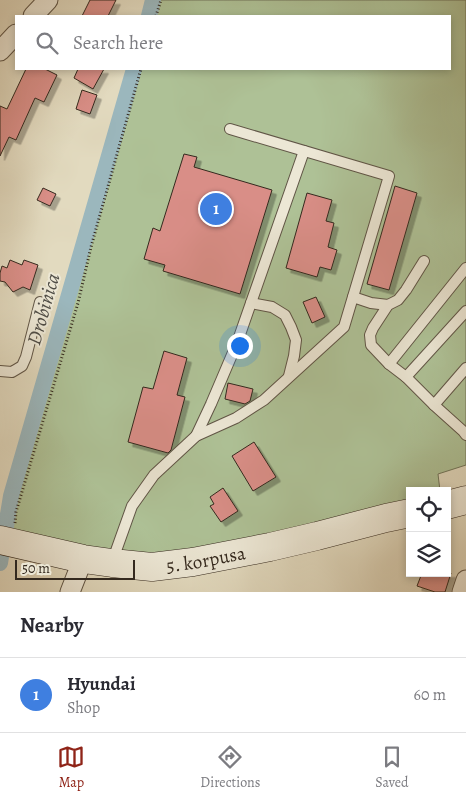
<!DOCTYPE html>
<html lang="en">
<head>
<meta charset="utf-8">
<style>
  body { margin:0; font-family:Alegreya,serif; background:#f7f7f7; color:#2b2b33 }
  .controls { position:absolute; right:15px; bottom:15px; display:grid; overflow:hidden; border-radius:0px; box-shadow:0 2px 8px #0003 }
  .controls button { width:45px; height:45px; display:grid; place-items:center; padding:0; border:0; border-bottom:1px solid #e1e1e2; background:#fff; color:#2b2b33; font:25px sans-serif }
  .scale { position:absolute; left:15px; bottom:12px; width:120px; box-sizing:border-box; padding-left:5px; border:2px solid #34291e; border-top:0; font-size:14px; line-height:18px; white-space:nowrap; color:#34291e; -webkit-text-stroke:4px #ece7d5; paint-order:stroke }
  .you { position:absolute; left:239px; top:345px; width:18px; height:18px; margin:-12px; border:4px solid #fff; border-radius:50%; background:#1a73e8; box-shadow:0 0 0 8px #1a73e833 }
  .badge { display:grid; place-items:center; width:32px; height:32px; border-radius:50%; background:#8f2418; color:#fff; font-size:16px; font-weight:700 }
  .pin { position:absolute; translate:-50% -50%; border:2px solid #fff; box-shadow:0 1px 5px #0006 }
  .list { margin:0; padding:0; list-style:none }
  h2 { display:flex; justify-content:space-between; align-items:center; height:65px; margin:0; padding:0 20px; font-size:21px }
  h2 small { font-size:16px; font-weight:400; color:#7c7c81 }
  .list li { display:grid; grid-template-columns:32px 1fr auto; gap:15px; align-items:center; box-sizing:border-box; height:75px; padding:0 20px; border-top:1px solid #e1e1e2 }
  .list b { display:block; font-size:19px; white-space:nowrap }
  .list p { margin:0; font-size:16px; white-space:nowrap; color:#7c7c81 }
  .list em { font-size:16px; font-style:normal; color:#7c7c81 }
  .icon { flex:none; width:28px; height:28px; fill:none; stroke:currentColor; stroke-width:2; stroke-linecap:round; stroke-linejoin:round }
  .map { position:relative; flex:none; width:466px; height:592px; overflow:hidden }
  .search { position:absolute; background:#fff; box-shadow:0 2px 8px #0003; left:15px; right:15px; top:15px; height:55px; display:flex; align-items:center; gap:12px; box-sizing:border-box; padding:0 18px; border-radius:0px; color:#7c7c81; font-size:19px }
  .sheet { height:140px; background:#fff }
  nav { display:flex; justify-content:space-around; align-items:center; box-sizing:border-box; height:70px; border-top:1px solid #e1e1e2; background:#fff; font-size:14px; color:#7c7c81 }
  nav a { display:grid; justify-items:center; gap:2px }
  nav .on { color:#8f2418 }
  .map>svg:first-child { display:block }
  .green { fill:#aec196; stroke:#71755a }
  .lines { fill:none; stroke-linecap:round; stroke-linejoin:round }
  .canal { stroke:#9bb7bd; stroke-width:16 }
  .building { fill:#d98e87; stroke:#34291e; filter:url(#shadow) }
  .lane-casing { stroke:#605546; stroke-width:12 }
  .street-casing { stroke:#605546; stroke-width:21 }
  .secondary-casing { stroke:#34291e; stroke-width:29 }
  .path { stroke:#34291e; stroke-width:3; stroke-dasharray:1 2.5; stroke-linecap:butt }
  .lane { stroke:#ece7d5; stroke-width:10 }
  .street { stroke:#ece7d5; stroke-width:19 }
  .secondary { stroke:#ece7d5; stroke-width:28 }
  .labels { text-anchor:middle; stroke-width:4; stroke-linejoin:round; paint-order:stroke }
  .street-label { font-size:19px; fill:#34291e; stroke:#ece7d5 }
  .water-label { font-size:20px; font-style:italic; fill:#4e4c46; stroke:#ece7d5 }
</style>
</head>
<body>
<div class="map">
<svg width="466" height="592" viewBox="0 0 466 592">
  <defs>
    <filter id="shadow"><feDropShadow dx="4.5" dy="4.5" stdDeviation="0" flood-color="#0004"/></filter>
  </defs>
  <rect width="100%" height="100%" fill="#e2dabf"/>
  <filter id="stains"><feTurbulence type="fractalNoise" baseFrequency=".004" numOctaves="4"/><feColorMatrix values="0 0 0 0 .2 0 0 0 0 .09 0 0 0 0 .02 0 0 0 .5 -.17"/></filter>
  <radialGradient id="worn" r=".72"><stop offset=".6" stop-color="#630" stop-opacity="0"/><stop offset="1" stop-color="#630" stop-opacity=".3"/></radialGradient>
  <polygon class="green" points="153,0 466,0 466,465 438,474 440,491 410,491 410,513 193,562 3,546 11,496 134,69 450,69 450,16 149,16"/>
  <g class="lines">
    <g class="canal">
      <polyline points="149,16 153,0"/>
      <polyline points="0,563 11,496 134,69"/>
    </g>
  </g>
  <g class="building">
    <polygon points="90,0 116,0 108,16 82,16"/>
    <polygon points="26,69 45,69 57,75 44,102 35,98 16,140 9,137 0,156 0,106 7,109"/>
    <polygon points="78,69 104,69 93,89 74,78"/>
    <polygon points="82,90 97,95 90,114 76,109"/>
    <polygon points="184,154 197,157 194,167 272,190 240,294 163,271 165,265 144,259 153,228 160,231"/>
    <polygon points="395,186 417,193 389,290 367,284"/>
    <polygon points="43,188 56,194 50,206 37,200"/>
    <polygon points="307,193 332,200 326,221 334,223 328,247 337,250 331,270 320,267 317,277 286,268"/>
    <polygon points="10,260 22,265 24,260 38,265 30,290 23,287 13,292 5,282 0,281 0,273 2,266 7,268"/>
    <polygon points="316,297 325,317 312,323 303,302"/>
    <polygon points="164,351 187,358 177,395 185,397 171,450 168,453 128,442 143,387 153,389"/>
    <polygon points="228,383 253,389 250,401 245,404 225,399"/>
    <polygon points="254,442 276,477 253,491 232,456"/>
    <polygon points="223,488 238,511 221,522 210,506 214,504 210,497"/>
    <polygon points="422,573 451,573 445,592 435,592 417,586"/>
  </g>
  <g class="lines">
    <defs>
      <g id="lane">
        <polyline points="424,261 406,290 398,300 388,305 373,328 370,335 371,345 389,364 406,377 434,405 463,431 466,435"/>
        <polyline points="353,297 371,303 388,305"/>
        <polyline points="251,303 272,307 285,315 291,327 296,340 294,356 289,376"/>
        <polyline points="389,364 466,268"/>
        <polyline points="0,371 12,372 22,366 26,357 40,302"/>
        <polyline points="406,377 466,311"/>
        <polyline points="434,405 466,368"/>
        <polyline points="196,436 211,404 237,343 304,151"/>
        <polyline points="112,562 132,506 154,475 196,436 236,418 264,400 344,327 389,176 230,129"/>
      </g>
      <g id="street">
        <polyline points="33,16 48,0"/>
        <polyline points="0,51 16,34"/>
        <polyline points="70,592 83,559"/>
        <polyline points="462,592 466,580"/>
      </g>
      <g id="secondary">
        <polyline points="447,505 466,500"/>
        <path id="s1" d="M0 540 83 559 112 563 152 567 193 562 270 547 317 536 386 518 410 513"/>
      </g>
    </defs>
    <use href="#lane" class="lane-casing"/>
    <use href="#street" class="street-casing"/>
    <use href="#secondary" class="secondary-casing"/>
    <g class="path">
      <polyline points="156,16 161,0"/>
      <polyline points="15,523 16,512 78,303 91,247 141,69"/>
    </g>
    <use href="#lane" class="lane"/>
    <use href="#street" class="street"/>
    <use href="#secondary" class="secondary"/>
  </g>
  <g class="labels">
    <g class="street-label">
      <text dy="7" stroke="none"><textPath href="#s1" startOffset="209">5. korpusa</textPath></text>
    </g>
    <g class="water-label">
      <text transform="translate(43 309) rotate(-74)" y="7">Drobinica</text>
    </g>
  </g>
  <rect width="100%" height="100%" filter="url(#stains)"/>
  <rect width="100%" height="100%" fill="url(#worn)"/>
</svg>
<div class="controls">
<button><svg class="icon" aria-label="locate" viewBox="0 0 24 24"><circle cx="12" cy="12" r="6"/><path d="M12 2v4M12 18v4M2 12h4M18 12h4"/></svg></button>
<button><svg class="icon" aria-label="layers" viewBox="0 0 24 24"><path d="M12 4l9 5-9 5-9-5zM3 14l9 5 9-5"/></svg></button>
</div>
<div class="scale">50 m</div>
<div class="you"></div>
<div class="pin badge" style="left:216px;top:209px;background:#3f7fe0">1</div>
<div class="search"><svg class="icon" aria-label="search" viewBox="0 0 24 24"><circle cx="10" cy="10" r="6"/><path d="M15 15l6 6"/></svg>Search here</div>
</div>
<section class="sheet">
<h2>Nearby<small></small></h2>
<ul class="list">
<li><span class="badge" style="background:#3f7fe0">1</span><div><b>Hyundai</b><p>Shop</p></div><em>60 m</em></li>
</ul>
</section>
<nav>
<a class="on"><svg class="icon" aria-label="map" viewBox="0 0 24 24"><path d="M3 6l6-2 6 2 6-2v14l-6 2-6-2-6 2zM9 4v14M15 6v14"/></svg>Map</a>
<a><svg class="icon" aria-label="directions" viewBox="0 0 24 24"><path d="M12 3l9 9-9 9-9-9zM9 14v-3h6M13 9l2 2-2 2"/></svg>Directions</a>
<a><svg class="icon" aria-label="saved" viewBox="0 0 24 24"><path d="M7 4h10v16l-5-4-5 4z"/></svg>Saved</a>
</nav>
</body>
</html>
